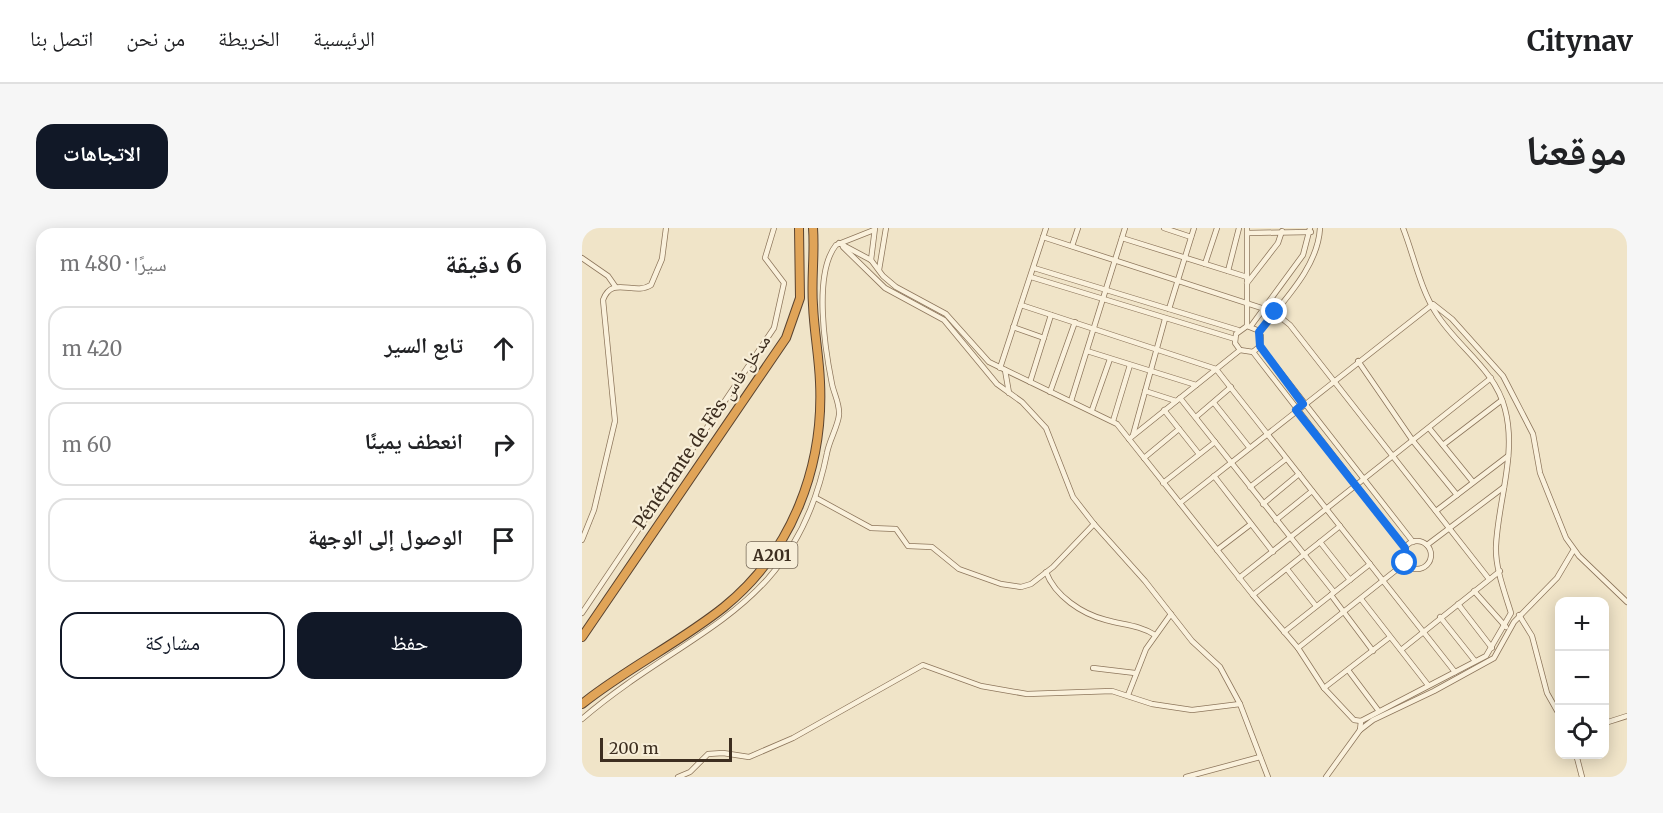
<!DOCTYPE html>
<html lang="ar">
<head>
<meta charset="utf-8">
<style>
  body { margin:0; font-family:Merriweather,"Noto Naskh Arabic",serif; background:#f6f6f6; color:#202124; direction:rtl }
  .controls { position:absolute; right:18px; bottom:18px; display:grid; overflow:hidden; border-radius:12px; box-shadow:0 3px 15px #0003 }
  .controls button { width:54px; height:54px; display:grid; place-items:center; padding:0; border:0; border-bottom:2px solid #e0e0e0; background:#fff; color:#202124; font:30px sans-serif }
  .scale { position:absolute; left:18px; bottom:15px; width:132px; box-sizing:border-box; padding-left:6px; border:3px solid #3d2e20; border-top:0; font-size:16px; line-height:21px; white-space:nowrap; color:#3d2e20; -webkit-text-stroke:4px #f7eed8; paint-order:stroke }
  .stop { position:absolute; width:18px; height:18px; margin:-14px; border:4px solid #1a73e8; border-radius:50%; background:#fff }
  .stop.end { background:#1a73e8; border-color:#fff; box-shadow:0 2px 6px #0008 }
  .list { margin:0; padding:0; list-style:none }
  h2 { display:flex; justify-content:space-between; align-items:center; height:78px; margin:0; padding:0 24px; font-size:26px }
  h2 small { font-size:20px; font-weight:400; color:#757577 }
  .list li { display:grid; grid-template-columns:39px 1fr auto; gap:18px; align-items:center; box-sizing:border-box; height:84px; margin:0 12px 12px; padding:0 12px; border:2px solid #e0e0e0; border-radius:18px }
  .list b { display:block; font-size:22px; white-space:nowrap }
  .list em { font-size:20px; font-style:normal; color:#757577 }
  .actions { display:flex; gap:12px; padding:18px 24px }
  .actions a { flex:1; padding:14px 0; border:2px solid #111827; border-radius:18px; text-align:center; font-size:21px; color:#111827 }
  .actions .main { background:#111827; color:#fff }
  .icon { flex:none; width:33px; height:33px; fill:none; stroke:currentColor; stroke-width:2; stroke-linecap:round; stroke-linejoin:round }
  .map { position:relative; flex:none; width:1045px; height:549px; overflow:hidden; direction:ltr; border-radius:18px }
  header { display:flex; align-items:center; gap:36px; box-sizing:border-box; height:84px; padding:0 30px; background:#fff; border-bottom:2px solid #e0e0e0 }
  header strong { font-size:28px }
  nav { display:flex; gap:33px; margin-inline-start:auto; font-size:21px }
  .intro { display:flex; align-items:center; justify-content:space-between; box-sizing:border-box; height:144px; padding:0 36px }
  h1 { margin:0; font-size:42px }
  .button { padding:15px 27px; border-radius:18px; background:#111827; color:#fff; font-size:21px; font-weight:700 }
  main { display:flex; gap:36px; padding:0 36px }
  aside { flex:1; background:#fff; border-radius:18px; box-shadow:0 3px 15px #0003 }
  .map>svg:first-child { display:block }
  .lines { fill:none; stroke-linecap:round; stroke-linejoin:round }
  .street-casing { stroke:#8d765c; stroke-width:6 }
  .highway-casing { stroke:#5b4430; stroke-width:10 }
  .street { stroke:#faf1dc; stroke-width:4.5 }
  .highway { stroke:#e0a458; stroke-width:8 }
  .route { stroke:#1a73e8; stroke-width:8 }
  .labels { text-anchor:middle; stroke-width:4.5; stroke-linejoin:round; paint-order:stroke }
  .shield { fill:#f7eed8; stroke:#756857; stroke-width:1.5 }
  .shield-label { font-size:16px; font-weight:bold; fill:#3d2e20 }
  .street-label { font-size:18px; fill:#3d2e20; stroke:#f7eed8 }
</style>
</head>
<body>
<header>
<strong>Citynav</strong>
<nav><a>الرئيسية</a><a>الخريطة</a><a>من نحن</a><a>اتصل بنا</a></nav>
</header>
<div class="intro"><h1>موقعنا</h1><a class="button">الاتجاهات</a></div>
<main>
<div class="map">
<svg width="1045" height="549" viewBox="0 0 1045 549">
  <rect width="100%" height="100%" fill="#f0e4c8"/>
  <g class="lines">
    <defs>
      <g id="street">
        <polyline points="582,0 609,9"/>
        <polyline points="666,5 729,4"/>
        <polyline points="461,9 692,84 708,97 907,351"/>
        <polyline points="540,10 665,49"/>
        <polyline points="257,15 289,32 301,48 314,59 364,86 407,134 535,196 671,367 716,420 742,460 772,492 779,493"/>
        <polyline points="490,18 496,0"/>
        <polyline points="261,19 303,60 362,92 415,156 440,174 464,200 491,269 512,296 563,353 610,413 638,439 658,476 686,549"/>
        <polyline points="0,30 26,48 33,58"/>
        <polyline points="289,32 293,0"/>
        <polyline points="623,36 635,0"/>
        <polyline points="452,40 656,102"/>
        <polyline points="297,42 304,0"/>
        <polyline points="646,43 657,0"/>
        <polyline points="449,49 653,111"/>
        <polyline points="665,55 696,15 700,3"/>
        <polyline points="439,77 634,141 873,444"/>
        <polyline points="587,81 612,0"/>
        <polyline points="665,98 665,0"/>
        <polyline points="669,98 721,27 728,0"/>
        <polyline points="431,99 462,110"/>
        <path d="M677 104C700 74 736 40 738 0"/>
        <polyline points="678,118 671,124 658,122 653,115 654,106 665,98 675,102 679,108 678,118 831,314"/>
        <polyline points="505,123 614,157"/>
        <polyline points="671,124 823,320"/>
        <polyline points="776,133 831,213 875,267"/>
        <polyline points="418,140 464,0"/>
        <polyline points="423,142 427,165"/>
        <polyline points="448,154 469,87"/>
        <polyline points="563,163 594,173"/>
        <polyline points="468,164 493,94"/>
        <polyline points="598,170 752,364"/>
        <polyline points="489,173 543,0"/>
        <polyline points="632,175 667,219"/>
        <polyline points="510,182 528,131"/>
        <polyline points="582,182 617,226"/>
        <polyline points="614,189 649,159"/>
        <polyline points="531,193 548,137"/>
        <polyline points="847,200 891,254"/>
        <polyline points="551,207 583,91"/>
        <polyline points="547,211 658,122"/>
        <polyline points="861,217 920,172"/>
        <polyline points="562,230 597,201"/>
        <polyline points="632,248 691,324"/>
        <polyline points="581,255 633,214"/>
        <polyline points="668,259 704,231"/>
        <polyline points="234,270 289,300 314,301 326,318 350,319 377,341 419,356 439,359 449,356 471,339 512,296"/>
        <polyline points="598,275 851,76 870,91 921,148 951,206 958,245 984,310 997,328 1045,374"/>
        <polyline points="681,276 717,246"/>
        <polyline points="854,283 926,228"/>
        <polyline points="694,292 730,263"/>
        <path d="M0 312 12 282 33 193 21 72C30 47 52 68 69 57L80 31 84 0"/>
        <circle cx="835" cy="327" r="14"/>
        <polyline points="738,314 758,298"/>
        <polyline points="845,317 922,259"/>
        <polyline points="635,322 669,296"/>
        <polyline points="705,341 734,378"/>
        <path d="M464 344C473 368 500 386 524 392 541 397 557 397 573 407"/>
        <polyline points="657,350 909,150"/>
        <polyline points="892,363 924,399"/>
        <polyline points="671,367 738,314 768,352"/>
        <polyline points="749,367 791,423"/>
        <polyline points="779,371 846,457"/>
        <polyline points="876,376 910,420"/>
        <polyline points="0,385 192,100 202,55 183,30 192,0"/>
        <polyline points="937,387 950,408 965,465 978,488"/>
        <polyline points="858,389 893,433"/>
        <polyline points="702,404 788,336"/>
        <polyline points="716,420 823,335"/>
        <polyline points="819,422 918,343"/>
        <polyline points="511,440 553,445"/>
        <polyline points="766,442 796,482"/>
        <polyline points="742,460 808,409"/>
        <polyline points="546,467 564,421 589,386"/>
        <path d="M0 491C107 399 213 385 245 225 247 213 256 198 257 187 258 176 252 166 250 156 243 121 231 46 254 17L292 2"/>
        <polyline points="1023,495 1045,488"/>
        <polyline points="778,502 791,492 852,463 912,430 932,394 975,350 991,323"/>
        <polyline points="994,526 1000,549"/>
        <polyline points="96,549 108,544 126,526 141,525 167,529 211,510 341,437 399,458 445,466 530,463 570,476 610,482 658,476"/>
        <polyline points="604,549 678,529"/>
        <path d="M744 549 778 502 779 493 904 428 929 385C923 365 913 340 914 318 916 273 935 226 923 181 913 141 875 119 854 85 838 60 832 28 821 0"/>
      </g>
      <g id="highway">
        <polyline points="0,409 204,110 218,70 217,0"/>
        <path d="M0 476C45 440 97 415 142 379 210 324 242 239 238 154 237 128 232 103 231 77 229 51 233 26 231 0"/>
      </g>
    </defs>
    <use href="#street" class="street-casing"/>
    <use href="#highway" class="highway-casing"/>
    <use href="#street" class="street"/>
    <use href="#highway" class="highway"/>
  </g>
  <g class="lines">
    <polyline class="route" points="693,84 677,104 678,118 721,176 714,182 823,320 823,335"/>
  </g>
  <g class="labels">
    <rect class="shield" x="164.5" y="314" width="51" height="26" rx="4.5"/>
    <g class="shield-label">
      <text x="190" y="333">A201</text>
    </g>
    <g class="street-label">
      <text transform="translate(120 204) rotate(-56)" y="6">Pénétrante de Fès مدخل فاس</text>
    </g>
  </g>
</svg>
<div class="controls">
<button>+</button>
<button>−</button>
<button><svg class="icon" aria-label="locate" viewBox="0 0 24 24"><circle cx="12" cy="12" r="6"/><path d="M12 2v4M12 18v4M2 12h4M18 12h4"/></svg></button>
</div>
<div class="scale">200 m</div>
<div class="stop" style="left:823px;top:335px"></div>
<div class="stop end" style="left:693px;top:84px"></div>
</div>
<aside>
<h2>6 دقيقة<small>سيرًا · 480 m</small></h2>
<ul class="list">
<li><svg class="icon" aria-label="ahead" viewBox="0 0 24 24"><path d="M12 20V5M6 11l6-6 6 6"/></svg><div><b>تابع السير</b></div><em>420 m</em></li>
<li><svg class="icon" aria-label="right" viewBox="0 0 24 24"><path d="M7 20v-9h11M14 6l5 5-5 5"/></svg><div><b>انعطف يمينًا</b></div><em>60 m</em></li>
<li><svg class="icon" aria-label="arrive" viewBox="0 0 24 24"><path d="M6 21V4h12l-3 4 3 4H6"/></svg><div><b>الوصول إلى الوجهة</b></div></li>
</ul>
<div class="actions"><a class="main">حفظ</a><a>مشاركة</a></div>
</aside>
</main>
</body>
</html>
